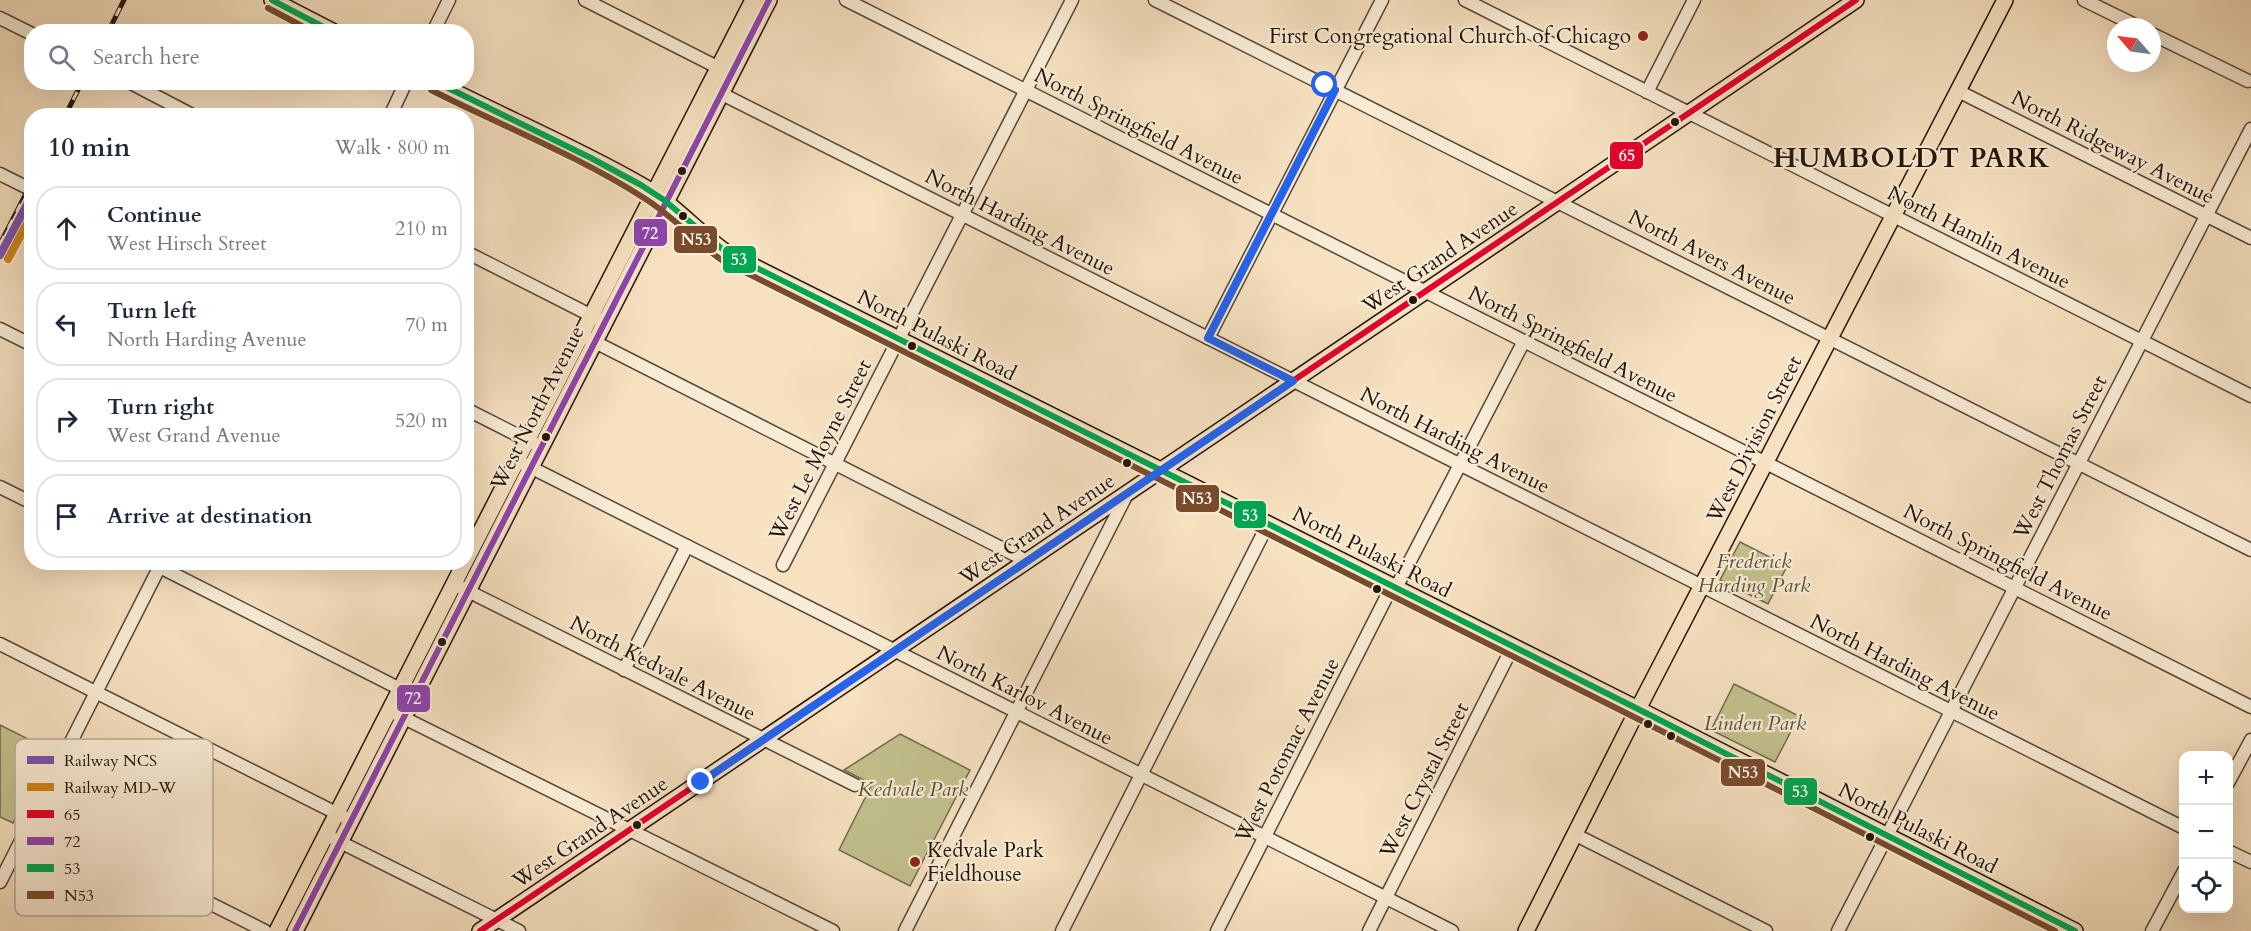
<!DOCTYPE html>
<html lang="en">
<head>
<meta charset="utf-8">
<style>
  body { margin:0; font-family:Cardo,serif; background:#f6f6f7; color:#1f2937 }
  .controls { position:absolute; right:18px; bottom:18px; display:grid; overflow:hidden; border-radius:12px; box-shadow:0 6px 24px #0002 }
  .controls button { width:54px; height:54px; display:grid; place-items:center; padding:0; border:0; border-bottom:2px solid #e0e1e3; background:#fff; color:#1f2937; font:30px sans-serif }
  .compass { position:absolute; left:2107px; top:18px; width:54px; height:54px; border-radius:50%; background:#fff; box-shadow:0 6px 24px #0002; rotate:298deg }
  .stop { position:absolute; width:18px; height:18px; margin:-14px; border:4px solid #2563eb; border-radius:50%; background:#fff }
  .stop.end { background:#2563eb; border-color:#fff; box-shadow:0 2px 6px #0008 }
  .list { margin:0; padding:0; list-style:none }
  h2 { display:flex; justify-content:space-between; align-items:center; height:78px; margin:0; padding:0 24px; font-size:26px }
  h2 small { font-size:20px; font-weight:400; color:#747a83 }
  .list li { display:grid; grid-template-columns:39px 1fr auto; gap:18px; align-items:center; box-sizing:border-box; height:84px; margin:0 12px 12px; padding:0 12px; border:2px solid #e0e1e3; border-radius:24px }
  .list b { display:block; font-size:22px; white-space:nowrap }
  .list p { margin:0; font-size:20px; white-space:nowrap; color:#747a83 }
  .list em { font-size:20px; font-style:normal; color:#747a83 }
  .icon { flex:none; width:33px; height:33px; fill:none; stroke:currentColor; stroke-width:2; stroke-linecap:round; stroke-linejoin:round }
  .map { position:relative; flex:none; width:2251px; height:931px; overflow:hidden }
  .search { position:absolute; background:#fff; box-shadow:0 6px 24px #0002; left:24px; top:24px; width:450px; height:66px; display:flex; align-items:center; gap:15px; box-sizing:border-box; padding:0 21px; border-radius:24px; color:#747a83; font-size:22px }
  .panel { position:absolute; background:#fff; box-shadow:0 6px 24px #0002; left:24px; top:108px; width:450px; height:462px; border-radius:24px }
  .map>svg:first-child { display:block }
  .green { fill:#c2c18e; stroke:#736a4c; stroke-width:1.5 }
  .lines { fill:none; stroke-linecap:round; stroke-linejoin:round }
  .minor-casing { stroke:#584738; stroke-width:15 }
  .major-casing { stroke:#24140b; stroke-width:18 }
  .minor { stroke:#f9ecd6; stroke-width:12 }
  .major { stroke:#f6e1c0; stroke-width:15 }
  .rail-casing { stroke:#24140b; stroke-width:5 }
  .rail { stroke:#f9ecd6; stroke-width:3; stroke-dasharray:9; stroke-linecap:butt }
  .bus-1-casing { stroke:#f9ecd6; stroke-width:10 }
  .bus-2-casing { stroke:#f9ecd6; stroke-width:10 }
  .bus-3-casing { stroke:#f9ecd6; stroke-width:10 }
  .bus-4-casing { stroke:#f9ecd6; stroke-width:10 }
  .bus-1 { stroke:#e4002b; stroke-width:6 }
  .bus-2 { stroke:#8e44ad; stroke-width:6 }
  .bus-3 { stroke:#00a651; stroke-width:6 }
  .bus-4 { stroke:#7a4b2a; stroke-width:6 }
  .rail-1-casing { stroke:#f9ecd6; stroke-width:12 }
  .rail-2-casing { stroke:#f9ecd6; stroke-width:12 }
  .rail-1 { stroke:#7c53af; stroke-width:8 }
  .rail-2 { stroke:#d38619; stroke-width:8 }
  .route { stroke:#2563eb; stroke-width:8 }
  .poi-dot { fill:#8f2418; stroke:#f9ecd6; stroke-width:2 }
  .bus-dot { fill:#24140b; stroke:#f9ecd6; stroke-width:2 }
  .labels { text-anchor:middle; stroke-width:4.5; stroke-linejoin:round; paint-order:stroke }
  .poi-label { font-size:21px; fill:#24140b; stroke:#f9ecd6; text-anchor:end }
  .street-label { font-size:21px; fill:#24140b; stroke:#f9ecd6 }
  .park-label { font-size:21px; font-style:italic; fill:#5b5139; stroke:#f9ecd6 }
  .district-label { font-size:27px; font-weight:bold; letter-spacing:1.5px; fill:#24140b; stroke:#f9ecd6 }
  .key { fill:#f9ecd6; stroke:#b9ab99; stroke-width:1.5 }
  .key-label { font-size:16px; fill:#24140b }
  .line-badge { stroke:#f9ecd6; stroke-width:2 }
  .badge-label { font-size:16px; text-anchor:middle; font-weight:bold; fill:#fff }
</style>
</head>
<body>
<div class="map">
<svg width="2251" height="931" viewBox="0 0 2251 931">
  <rect width="100%" height="100%" fill="#f6e1c0"/>
  <filter id="stains"><feTurbulence type="fractalNoise" baseFrequency=".00333" numOctaves="4"/><feColorMatrix values="0 0 0 0 .2 0 0 0 0 .09 0 0 0 0 .02 0 0 0 .5 -.17"/></filter>
  <radialGradient id="worn" r=".72"><stop offset=".6" stop-color="#630" stop-opacity="0"/><stop offset="1" stop-color="#630" stop-opacity=".3"/></radialGradient>
  <g class="green">
    <polygon points="1740,542 1787,566 1768,604 1720,580"/>
    <polygon points="1734,684 1799,716 1775,762 1711,730"/>
    <polygon points="0,725 50,750 13,823 0,817"/>
    <polygon points="900,734 970,770 910,886 839,850 872,784 844,770"/>
  </g>
  <g class="lines">
    <defs>
      <g id="minor">
        <polyline points="585,0 725,71"/>
        <polyline points="846,0 2251,707"/>
        <polyline points="1155,0 2251,550"/>
        <polyline points="1465,0 2251,396"/>
        <polyline points="2084,0 2139,27"/>
        <polyline points="0,18 32,34"/>
        <polyline points="433,32 449,0"/>
        <polyline points="2152,34 2248,81"/>
        <polyline points="129,82 194,116"/>
        <polyline points="716,91 2184,828"/>
        <polyline points="1958,91 2251,238"/>
        <polyline points="1647,92 1694,0"/>
        <polyline points="390,116 406,82"/>
        <polyline points="0,174 32,190"/>
        <polyline points="466,252 598,319"/>
        <polyline points="0,329 32,345"/>
        <polyline points="587,338 1027,561"/>
        <polyline points="1208,338 1382,0"/>
        <polyline points="466,409 535,444"/>
        <polyline points="524,464 1452,931"/>
        <polyline points="0,487 32,503"/>
        <polyline points="150,562 408,693"/>
        <polyline points="783,565 1072,0"/>
        <polyline points="454,584 855,785"/>
        <polyline points="1396,588 1524,341"/>
        <polyline points="0,644 344,817"/>
        <polyline points="624,670 687,546"/>
        <polyline points="396,714 833,931"/>
        <polyline points="2228,783 2251,740"/>
        <polyline points="34,815 265,931"/>
        <polyline points="1574,834 1766,931"/>
        <polyline points="332,838 519,931"/>
        <polyline points="2228,851 2251,862"/>
        <polyline points="0,882 162,562"/>
        <polyline points="905,931 1127,494"/>
        <polyline points="1062,931 1268,524"/>
        <polyline points="1217,931 1392,586"/>
        <polyline points="1369,931 1513,646"/>
        <polyline points="1838,931 2251,129"/>
        <polyline points="2152,931 2184,871"/>
      </g>
      <g id="major">
        <polyline points="272,0 334,32"/>
        <path d="M435 82C503 117 575 147 641 185 673 203 697 232 727 253L1638 709 2075 931"/>
        <polyline points="466,560 753,0"/>
        <polyline points="277,931 465,562"/>
        <polyline points="295,931 769,0"/>
        <polyline points="480,931 1856,0"/>
        <polyline points="1526,931 1638,709 2005,0"/>
      </g>
    </defs>
    <use href="#minor" class="minor-casing"/>
    <use href="#major" class="major-casing"/>
    <use href="#minor" class="minor"/>
    <use href="#major" class="major"/>
    <defs>
      <g id="rail">
        <polyline points="108,32 124,0"/>
        <polyline points="65,116 82,82"/>
        <polyline points="0,244 32,182"/>
      </g>
    </defs>
    <use href="#rail" class="rail-casing"/>
    <use href="#rail" class="rail"/>
    <defs>
      <polyline id="bus-1" points="480,931 1856,0"/>
      <polyline id="bus-2" points="295,931 769,0"/>
      <g id="bus-3">
        <polyline points="272,0 333,32"/>
        <polyline points="436,82 591,158 641,185 664,200 727,253 1638,709 2075,931"/>
      </g>
      <g id="bus-4">
        <polyline points="268,8 313,32"/>
        <path d="M431 90C502 126 577 155 644 198 673 216 695 242 723 261L1634 717 2055 931"/>
      </g>
    </defs>
    <use href="#bus-1" class="bus-1-casing"/>
    <use href="#bus-2" class="bus-2-casing"/>
    <use href="#bus-3" class="bus-3-casing"/>
    <use href="#bus-4" class="bus-4-casing"/>
    <use href="#bus-1" class="bus-1"/>
    <use href="#bus-2" class="bus-2"/>
    <use href="#bus-3" class="bus-3"/>
    <use href="#bus-4" class="bus-4"/>
    <defs>
      <polyline id="rail-1" points="0,255 32,195"/>
      <polyline id="rail-2" points="8,259 32,214"/>
    </defs>
    <use href="#rail-1" class="rail-1-casing"/>
    <use href="#rail-2" class="rail-2-casing"/>
    <use href="#rail-1" class="rail-1"/>
    <use href="#rail-2" class="rail-2"/>
  </g>
  <g class="lines">
    <polyline class="route" points="701,782 1293,381 1208,338 1335,90 1325,85"/>
  </g>
  <g class="poi-dot">
    <circle cx="1643" cy="36" r="6"/>
    <circle cx="915" cy="862" r="6"/>
  </g>
  <g class="bus-dot">
    <circle cx="1675" cy="122" r="5"/>
    <circle cx="682" cy="171" r="5"/>
    <circle cx="683" cy="216" r="5"/>
    <circle cx="1413" cy="300" r="5"/>
    <circle cx="912" cy="346" r="5"/>
    <circle cx="546" cy="437" r="5"/>
    <circle cx="1127" cy="463" r="5"/>
    <circle cx="1377" cy="589" r="5"/>
    <circle cx="442" cy="642" r="5"/>
    <circle cx="1648" cy="724" r="5"/>
    <circle cx="1671" cy="736" r="5"/>
    <circle cx="637" cy="825" r="5"/>
    <circle cx="1870" cy="837" r="5"/>
  </g>
  <g class="labels">
    <g class="poi-label">
      <text x="1631" y="43">First Congregational Church of Chicago</text>
      <text x="927" y="857" text-anchor="start">Kedvale Park<tspan x="927" dy="24">Fieldhouse</tspan></text>
    </g>
    <g class="street-label">
      <text transform="translate(1139 126) rotate(27)" y="7">North Springfield Avenue</text>
      <text transform="translate(2113 147) rotate(27)" y="7">North Ridgeway Avenue</text>
      <text transform="translate(1020 222) rotate(27)" y="7">North Harding Avenue</text>
      <text transform="translate(1979 237) rotate(27)" y="7">North Hamlin Avenue</text>
      <text transform="translate(1440 257) rotate(-34)" y="7">West Grand Avenue</text>
      <text transform="translate(1712 257) rotate(27)" y="7">North Avers Avenue</text>
      <text transform="translate(937 335) rotate(27)" y="7">North Pulaski Road</text>
      <text transform="translate(1573 344) rotate(27)" y="7">North Springfield Avenue</text>
      <text transform="translate(537 408) rotate(-63)" y="7">West North Avenue</text>
      <text transform="translate(1754 439) rotate(-63)" y="7">West Division Street</text>
      <text transform="translate(1455 440) rotate(27)" y="7">North Harding Avenue</text>
      <text transform="translate(820 450) rotate(-63)" y="7">West Le Moyne Street</text>
      <text transform="translate(2060 457) rotate(-63)" y="7">West Thomas Street</text>
      <text transform="translate(1037 529) rotate(-34)" y="7">West Grand Avenue</text>
      <text transform="translate(1372 552) rotate(27)" y="7">North Pulaski Road</text>
      <text transform="translate(2008 562) rotate(27)" y="7">North Springfield Avenue</text>
      <text transform="translate(1905 667) rotate(27)" y="7">North Harding Avenue</text>
      <text transform="translate(663 668) rotate(27)" y="7">North Kedvale Avenue</text>
      <text transform="translate(1025 695) rotate(27)" y="7">North Karlov Avenue</text>
      <text transform="translate(1287 750) rotate(-63)" y="7">West Potomac Avenue</text>
      <text transform="translate(1424 780) rotate(-63)" y="7">West Crystal Street</text>
      <text transform="translate(1918 828) rotate(27)" y="7">North Pulaski Road</text>
      <text transform="translate(590 832) rotate(-34)" y="7">West Grand Avenue</text>
    </g>
    <g class="park-label">
      <text x="1754" y="568">Frederick<tspan x="1754" dy="24">Harding Park</tspan></text>
      <text x="1755" y="730">Linden Park</text>
      <text x="913" y="796">Kedvale Park</text>
    </g>
    <g class="district-label">
      <text x="1912" y="167">HUMBOLDT PARK</text>
    </g>
  </g>
  <rect x="15" y="739" width="198" height="177" rx="9" class="key"/>
  <rect x="27" y="756" width="27" height="8" fill="#7c53af"/>
  <rect x="27" y="783" width="27" height="8" fill="#d38619"/>
  <rect x="27" y="810" width="27" height="8" fill="#e4002b"/>
  <rect x="27" y="837" width="27" height="8" fill="#8e44ad"/>
  <rect x="27" y="864" width="27" height="8" fill="#00a651"/>
  <rect x="27" y="891" width="27" height="8" fill="#7a4b2a"/>
  <g class="key-label">
    <text x="64" y="766">Railway NCS</text>
    <text x="64" y="793">Railway MD-W</text>
    <text x="64" y="820">65</text>
    <text x="64" y="847">72</text>
    <text x="64" y="874">53</text>
    <text x="64" y="901">N53</text>
  </g>
  <g class="line-badge">
    <rect x="1609" y="141" width="35" height="29" rx="6" fill="#e4002b"/>
    <rect x="633" y="218" width="35" height="29" rx="6" fill="#8e44ad"/>
    <rect x="673" y="225" width="45" height="29" rx="6" fill="#7a4b2a"/>
    <rect x="722" y="245" width="35" height="29" rx="6" fill="#00a651"/>
    <rect x="1175" y="484" width="45" height="29" rx="6" fill="#7a4b2a"/>
    <rect x="1233" y="500" width="34" height="29" rx="6" fill="#00a651"/>
    <rect x="396" y="684" width="35" height="29" rx="6" fill="#8e44ad"/>
    <rect x="1720" y="758" width="46" height="29" rx="6" fill="#7a4b2a"/>
    <rect x="1783" y="777" width="35" height="29" rx="6" fill="#00a651"/>
  </g>
  <g class="badge-label">
    <text x="1627" y="161">65</text>
    <text x="650" y="239">72</text>
    <text x="696" y="245">N53</text>
    <text x="739" y="265">53</text>
    <text x="1197" y="504">N53</text>
    <text x="1250" y="521">53</text>
    <text x="413" y="704">72</text>
    <text x="1743" y="778">N53</text>
    <text x="1800" y="797">53</text>
  </g>
  <rect width="100%" height="100%" filter="url(#stains)"/>
  <rect width="100%" height="100%" fill="url(#worn)"/>
</svg>
<div class="controls">
<button>+</button>
<button>−</button>
<button><svg class="icon" aria-label="locate" viewBox="0 0 24 24"><circle cx="12" cy="12" r="6"/><path d="M12 2v4M12 18v4M2 12h4M18 12h4"/></svg></button>
</div>
<svg class="compass" viewBox="-18 -18 36 36"><path d="M0-13l5 13h-10z" fill="#e53935"/><path d="M0 13l5-13h-10z" fill="#747a83"/></svg>
<div class="stop" style="left:1325px;top:85px"></div>
<div class="stop end" style="left:701px;top:782px"></div>
<div class="search"><svg class="icon" aria-label="search" viewBox="0 0 24 24"><circle cx="10" cy="10" r="6"/><path d="M15 15l6 6"/></svg>Search here</div>
<section class="panel">
<h2>10 min<small>Walk · 800 m</small></h2>
<ul class="list">
<li><svg class="icon" aria-label="ahead" viewBox="0 0 24 24"><path d="M12 20V5M6 11l6-6 6 6"/></svg><div><b>Continue</b><p>West Hirsch Street</p></div><em>210 m</em></li>
<li><svg class="icon" aria-label="left" viewBox="0 0 24 24"><path d="M17 20v-9H6M10 6l-5 5 5 5"/></svg><div><b>Turn left</b><p>North Harding Avenue</p></div><em>70 m</em></li>
<li><svg class="icon" aria-label="right" viewBox="0 0 24 24"><path d="M7 20v-9h11M14 6l5 5-5 5"/></svg><div><b>Turn right</b><p>West Grand Avenue</p></div><em>520 m</em></li>
<li><svg class="icon" aria-label="arrive" viewBox="0 0 24 24"><path d="M6 21V4h12l-3 4 3 4H6"/></svg><div><b>Arrive at destination</b></div></li>
</ul>
</section>
</div>
</body>
</html>
